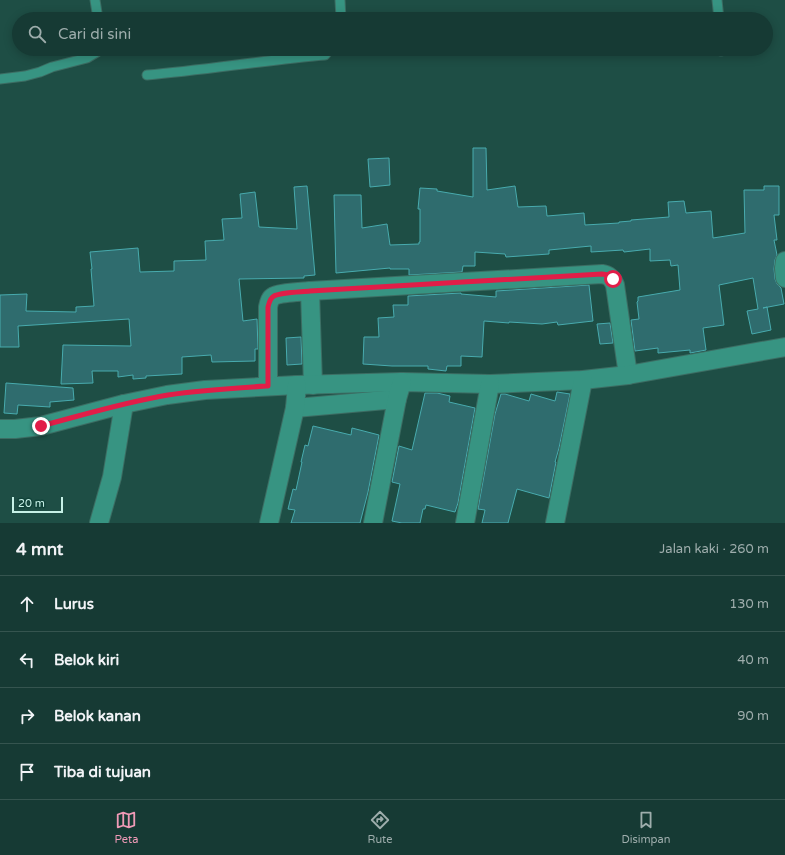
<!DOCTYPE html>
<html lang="id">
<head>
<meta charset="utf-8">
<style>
  body { margin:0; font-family:"Varela Round",sans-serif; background:#1f413c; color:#f1f3f6 }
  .scale { position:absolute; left:12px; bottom:10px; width:51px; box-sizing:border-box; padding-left:4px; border:2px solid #c7f1e7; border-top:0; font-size:11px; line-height:14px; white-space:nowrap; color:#c7f1e7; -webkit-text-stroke:3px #11433a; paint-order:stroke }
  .stop { position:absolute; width:12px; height:12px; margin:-9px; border:3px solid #e11d48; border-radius:50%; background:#fff }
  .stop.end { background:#e11d48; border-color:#fff; box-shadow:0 1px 4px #0008 }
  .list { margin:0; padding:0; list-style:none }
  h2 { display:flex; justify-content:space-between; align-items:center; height:52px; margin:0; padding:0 16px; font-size:17px }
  h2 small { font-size:13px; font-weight:400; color:#9eadac }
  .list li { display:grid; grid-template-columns:26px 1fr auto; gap:12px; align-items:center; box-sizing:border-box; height:56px; padding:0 16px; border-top:1px solid #35544f }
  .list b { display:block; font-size:15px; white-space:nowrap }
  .list em { font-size:13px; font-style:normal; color:#9eadac }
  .icon { flex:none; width:22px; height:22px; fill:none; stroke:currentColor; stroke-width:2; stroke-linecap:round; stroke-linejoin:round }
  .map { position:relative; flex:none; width:785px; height:523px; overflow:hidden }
  .search { position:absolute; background:#163a34; box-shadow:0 2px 10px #0003; left:12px; right:12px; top:12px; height:44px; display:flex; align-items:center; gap:10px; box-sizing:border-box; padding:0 14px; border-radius:22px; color:#9eadac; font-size:15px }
  .sheet { height:276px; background:#163a34 }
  nav { display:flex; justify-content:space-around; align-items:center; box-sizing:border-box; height:56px; border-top:1px solid #35544f; background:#163a34; font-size:11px; color:#9eadac }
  nav a { display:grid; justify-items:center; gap:2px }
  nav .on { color:#f09ab7 }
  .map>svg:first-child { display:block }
  .building { fill:#2f6c6e; stroke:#48abae }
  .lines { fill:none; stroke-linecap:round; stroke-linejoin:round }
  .service-casing { stroke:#3c6d63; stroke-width:11 }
  .minor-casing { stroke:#3c6d63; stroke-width:20 }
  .service { stroke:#379482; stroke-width:9 }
  .minor { stroke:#379482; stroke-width:18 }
  .route { stroke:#e11d48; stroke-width:5 }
</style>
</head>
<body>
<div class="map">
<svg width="785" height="523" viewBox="0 0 785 523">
  <rect width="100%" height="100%" fill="#1e4e45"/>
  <g class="building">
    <polygon points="473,148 486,148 487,190 515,186 518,207 546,206 547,216 584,213 585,225 619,223 619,222 631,221 631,220 669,217 668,202 684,201 686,213 711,211 713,238 745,233 744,190 764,190 764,186 779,186 779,215 774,215 777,240 774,240 777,255 775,260 774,269 775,279 777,284 781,288 784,304 763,308 767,307 771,330 752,334 747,311 758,309 753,278 719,285 724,325 703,328 706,350 690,353 690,350 658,353 658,348 635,351 631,320 639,319 637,302 638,301 638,297 680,290 678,265 671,266 670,260 650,261 650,249 624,252 623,250 591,252 591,246 549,250 549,254 506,257 505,254 475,252 475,266 463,266 462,272 409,275 409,269 390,269 390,268 336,273 334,195 361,195 362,228 387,224 390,245 419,244 419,242 420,242 420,209 418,209 420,188 437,189 437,191 473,197"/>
    <polygon points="389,158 390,185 370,187 368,159"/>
    <polygon points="307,186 315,275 304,276 304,278 239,279 243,321 257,319 258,349 255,349 255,361 212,362 211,355 182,357 182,374 146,376 146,378 133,379 133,375 118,377 118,371 92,371 93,383 61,384 63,345 131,346 129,319 18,326 19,347 0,347 0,295 27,294 26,311 76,312 76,307 94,306 91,269 92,269 90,252 138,248 140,272 174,271 174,261 206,260 205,241 224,240 222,219 242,218 240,194 255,192 259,227 297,229 294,187"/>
    <polygon points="589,285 593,321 558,325 557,322 542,324 509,322 509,323 484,321 482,357 461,356 461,366 447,366 446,371 428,369 428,366 392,366 363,364 364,337 379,337 378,318 394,317 393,305 408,305 408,296 461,293 461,294 496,297 496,291"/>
    <polygon points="610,323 613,343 600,344 597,324"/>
    <polygon points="301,337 302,364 287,365 286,338"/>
    <polygon points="6,383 73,388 74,400 50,402 50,407 18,405 17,414 4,413"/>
    <polygon points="557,392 570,394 559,448 555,462 556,462 549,498 517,489 508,523 482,523 485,510 478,509 495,414 501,394 505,394 529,401 531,394 555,401"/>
    <polygon points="425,393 437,393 450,396 449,402 475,408 458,503 455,512 426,505 425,509 423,509 420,523 402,523 392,521 400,484 392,482 399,446 412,450"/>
    <polygon points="313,426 351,435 352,428 379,435 368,492 360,523 291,523 295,510 288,509 293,489 296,490 302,462 301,462 305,445 308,446"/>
  </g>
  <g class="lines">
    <defs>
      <g id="service">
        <polyline points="95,0 98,19"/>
        <polyline points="340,0 341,19"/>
        <polyline points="717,0 719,19"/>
        <polyline points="721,49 721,51"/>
        <path d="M147 75C206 70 265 60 325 55L330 49"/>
        <polyline points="0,79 25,76 40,72 52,67 87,58 97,52 99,49"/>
      </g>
      <g id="minor">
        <polyline points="785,261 784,268 785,278"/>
        <path d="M313 385 310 291 602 274C609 275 612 278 615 285L628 375"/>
        <path d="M268 386V307C269 302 270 298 274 296 281 292 302 292 310 291"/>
        <polyline points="295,408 397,399"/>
        <polyline points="0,429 15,429 41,426 124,404 167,395 205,390 297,385 402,382 490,384 583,380 628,375 785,347"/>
        <polyline points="99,523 112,477 124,404"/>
        <polyline points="269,523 295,408 297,385"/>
        <polyline points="373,523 397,399 402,382"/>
        <polyline points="465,523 490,384"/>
        <polyline points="555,523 583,380"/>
      </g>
    </defs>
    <use href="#service" class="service-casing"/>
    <use href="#minor" class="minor-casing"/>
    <use href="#service" class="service"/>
    <use href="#minor" class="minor"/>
  </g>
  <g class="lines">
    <path class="route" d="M41 426C83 415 125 402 168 395 201 390 235 388 268 386V307C269 303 270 298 274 296 281 292 302 292 310 291L602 274 608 275 613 279"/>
  </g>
</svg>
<div class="scale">20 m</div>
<div class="stop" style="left:613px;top:279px"></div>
<div class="stop end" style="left:41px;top:426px"></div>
<div class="search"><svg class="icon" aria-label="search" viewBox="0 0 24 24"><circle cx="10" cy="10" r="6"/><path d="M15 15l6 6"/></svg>Cari di sini</div>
</div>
<section class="sheet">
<h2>4 mnt<small>Jalan kaki · 260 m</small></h2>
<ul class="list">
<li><svg class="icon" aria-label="ahead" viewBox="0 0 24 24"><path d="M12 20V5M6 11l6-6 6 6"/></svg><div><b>Lurus</b></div><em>130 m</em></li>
<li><svg class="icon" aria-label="left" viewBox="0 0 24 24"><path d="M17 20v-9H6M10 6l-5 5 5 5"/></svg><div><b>Belok kiri</b></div><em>40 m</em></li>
<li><svg class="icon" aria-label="right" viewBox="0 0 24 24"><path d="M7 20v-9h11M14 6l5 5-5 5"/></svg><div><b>Belok kanan</b></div><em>90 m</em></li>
<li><svg class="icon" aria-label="arrive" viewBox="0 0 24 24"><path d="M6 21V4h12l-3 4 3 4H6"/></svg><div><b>Tiba di tujuan</b></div></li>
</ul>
</section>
<nav>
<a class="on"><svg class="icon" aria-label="map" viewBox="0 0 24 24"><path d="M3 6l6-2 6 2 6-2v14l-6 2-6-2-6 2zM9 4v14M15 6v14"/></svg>Peta</a>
<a><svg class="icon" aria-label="directions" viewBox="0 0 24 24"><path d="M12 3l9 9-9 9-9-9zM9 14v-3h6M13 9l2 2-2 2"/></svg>Rute</a>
<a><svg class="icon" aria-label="saved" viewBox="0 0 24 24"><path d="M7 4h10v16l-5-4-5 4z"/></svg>Disimpan</a>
</nav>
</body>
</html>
